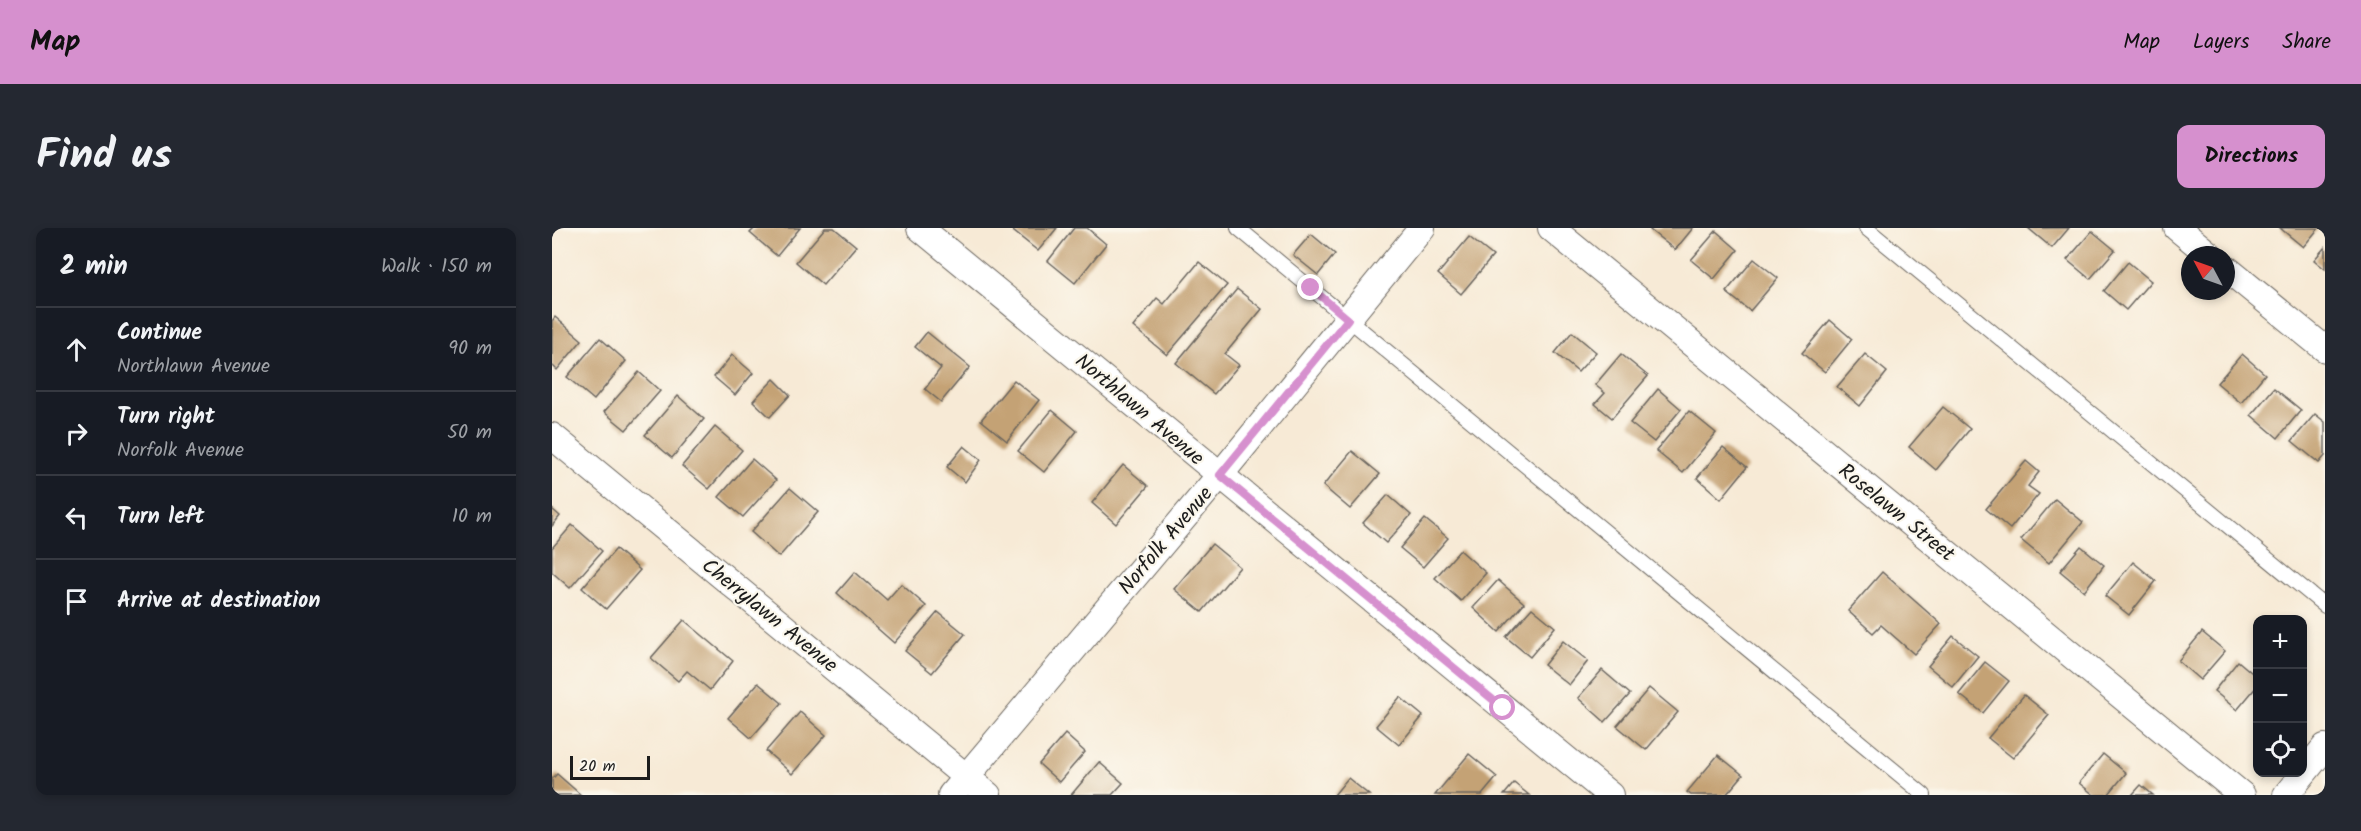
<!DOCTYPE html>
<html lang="en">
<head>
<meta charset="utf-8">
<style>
  body { margin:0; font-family:Kalam,sans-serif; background:#242831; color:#f1f3f6 }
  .controls { position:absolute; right:18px; bottom:18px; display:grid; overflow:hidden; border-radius:12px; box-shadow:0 3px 9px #0003 }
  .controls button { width:54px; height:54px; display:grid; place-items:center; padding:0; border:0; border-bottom:2px solid #363941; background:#171b24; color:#f1f3f6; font:30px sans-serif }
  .compass { position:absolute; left:1629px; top:18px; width:54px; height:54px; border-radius:50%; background:#171b24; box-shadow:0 3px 9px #0003; rotate:311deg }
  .scale { position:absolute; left:18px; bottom:15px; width:80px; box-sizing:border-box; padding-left:6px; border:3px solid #1c1c1c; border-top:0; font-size:16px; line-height:21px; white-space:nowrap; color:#1c1c1c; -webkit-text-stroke:4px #fbf7ec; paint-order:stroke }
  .stop { position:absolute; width:18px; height:18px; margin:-14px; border:4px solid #d690ce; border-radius:50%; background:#fff }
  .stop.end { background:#d690ce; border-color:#fff; box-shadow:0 2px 6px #0008 }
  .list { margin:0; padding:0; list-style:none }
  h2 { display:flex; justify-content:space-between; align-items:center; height:78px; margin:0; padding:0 24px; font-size:26px }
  h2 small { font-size:20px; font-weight:400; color:#9ea1a6 }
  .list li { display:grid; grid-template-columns:39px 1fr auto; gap:18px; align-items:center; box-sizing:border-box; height:84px; padding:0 24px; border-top:2px solid #363941 }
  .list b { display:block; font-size:22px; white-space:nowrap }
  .list p { margin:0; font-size:20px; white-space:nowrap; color:#9ea1a6 }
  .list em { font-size:20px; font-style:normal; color:#9ea1a6 }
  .icon { flex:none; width:33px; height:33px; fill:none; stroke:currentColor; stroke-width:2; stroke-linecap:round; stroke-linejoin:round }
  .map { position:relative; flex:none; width:1773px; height:567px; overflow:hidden; border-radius:12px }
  header { display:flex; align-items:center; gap:36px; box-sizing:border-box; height:84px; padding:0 30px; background:#d690ce; color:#111 }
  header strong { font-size:28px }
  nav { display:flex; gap:33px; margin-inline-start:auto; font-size:21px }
  .intro { display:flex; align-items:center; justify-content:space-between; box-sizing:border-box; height:144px; padding:0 36px }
  h1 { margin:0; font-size:42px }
  .button { padding:15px 27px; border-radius:12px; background:#d690ce; color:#111; font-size:21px; font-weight:700 }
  main { display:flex; gap:36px; padding:0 36px }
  aside { flex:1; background:#171b24; border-radius:12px; box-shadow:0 3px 9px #0003 }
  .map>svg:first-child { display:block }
  .building { fill:#c4a274 }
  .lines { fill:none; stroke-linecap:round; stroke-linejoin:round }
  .lane-casing { stroke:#69645d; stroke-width:16 }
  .street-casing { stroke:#69645d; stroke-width:28 }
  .lane { stroke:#fff; stroke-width:14 }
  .street { stroke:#fff; stroke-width:26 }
  .route { stroke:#d690ce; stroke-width:8 }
  .labels { text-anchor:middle; stroke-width:4.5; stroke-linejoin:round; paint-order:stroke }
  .street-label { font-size:21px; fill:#1c1c1c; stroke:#fbf7ec }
</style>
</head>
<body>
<header>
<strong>Map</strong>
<nav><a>Map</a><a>Layers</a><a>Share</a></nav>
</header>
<div class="intro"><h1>Find us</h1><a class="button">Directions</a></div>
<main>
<aside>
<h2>2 min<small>Walk · 150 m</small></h2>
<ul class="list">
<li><svg class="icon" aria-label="ahead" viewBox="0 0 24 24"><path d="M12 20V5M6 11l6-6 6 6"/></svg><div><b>Continue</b><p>Northlawn Avenue</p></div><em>90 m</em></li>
<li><svg class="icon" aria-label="right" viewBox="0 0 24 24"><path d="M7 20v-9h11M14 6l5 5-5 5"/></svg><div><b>Turn right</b><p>Norfolk Avenue</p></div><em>50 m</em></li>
<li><svg class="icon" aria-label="left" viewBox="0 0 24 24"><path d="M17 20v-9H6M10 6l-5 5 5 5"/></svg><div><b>Turn left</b></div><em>10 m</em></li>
<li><svg class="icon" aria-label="arrive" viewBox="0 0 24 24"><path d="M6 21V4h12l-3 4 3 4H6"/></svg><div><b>Arrive at destination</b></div></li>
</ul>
</aside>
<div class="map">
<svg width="1773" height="567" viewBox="0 0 1773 567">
  <rect width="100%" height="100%" fill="#fbf7ec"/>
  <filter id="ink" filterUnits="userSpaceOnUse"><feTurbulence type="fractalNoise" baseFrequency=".0167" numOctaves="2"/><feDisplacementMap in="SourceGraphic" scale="12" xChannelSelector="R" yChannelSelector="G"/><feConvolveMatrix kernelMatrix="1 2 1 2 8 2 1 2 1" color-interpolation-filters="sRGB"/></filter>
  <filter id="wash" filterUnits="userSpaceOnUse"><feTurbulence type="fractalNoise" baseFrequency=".008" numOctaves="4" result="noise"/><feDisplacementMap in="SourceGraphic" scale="24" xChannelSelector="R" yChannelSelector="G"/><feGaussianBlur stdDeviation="1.35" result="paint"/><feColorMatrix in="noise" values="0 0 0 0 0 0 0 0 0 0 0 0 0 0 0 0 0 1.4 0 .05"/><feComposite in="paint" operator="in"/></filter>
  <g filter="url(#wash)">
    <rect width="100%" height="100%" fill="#f7ead6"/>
    <g id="blocks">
      <g class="building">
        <polygon points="203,0 248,0 225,28 198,5"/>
        <polygon points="273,0 282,0 304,18 271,57 244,34"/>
        <polygon points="463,0 505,0 486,23 461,3"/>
        <polygon points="522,0 535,0 554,16 523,55 496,33"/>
        <polygon points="1100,0 1141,0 1123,22 1098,2"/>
        <polygon points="1476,0 1517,0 1500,20"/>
        <polygon points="1728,0 1767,0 1751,19"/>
        <polygon points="1164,3 1186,22 1162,51 1139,32"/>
        <polygon points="1540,3 1563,22 1538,51 1515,32"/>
        <polygon points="759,6 783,26 766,47 741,27"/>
        <polygon points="917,9 941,28 909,66 886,46"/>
        <polygon points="1773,19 1773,41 1762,32"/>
        <polygon points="1202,31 1226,50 1198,83 1174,64"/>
        <polygon points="647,34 675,57 615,127 581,99 605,70 612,76"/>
        <polygon points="1576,34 1599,53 1574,82 1552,63"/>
        <polygon points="685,61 710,81 673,126 687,137 662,166 624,135"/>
        <polygon points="3,89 30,112 5,142 0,137 0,93"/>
        <polygon points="1278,92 1300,111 1273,144 1250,125"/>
        <polygon points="375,104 418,139 389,174 373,161 389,140 363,119"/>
        <polygon points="1020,104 1044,124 1026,144 1003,125"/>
        <polygon points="48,110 74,133 42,172 15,149"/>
        <polygon points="1069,126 1096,148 1060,190 1043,176 1053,165 1043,157"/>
        <polygon points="1313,126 1335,144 1308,178 1285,159"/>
        <polygon points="1690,126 1713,146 1689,175 1665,155"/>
        <polygon points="180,127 201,145 183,167 162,149"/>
        <polygon points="87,144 108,163 74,202 52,184"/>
        <polygon points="222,151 238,167 218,189 201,173"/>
        <polygon points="462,152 487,172 455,213 429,192"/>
        <polygon points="1722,160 1749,182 1726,210 1699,187"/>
        <polygon points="1106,161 1129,181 1102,214 1078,195"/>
        <polygon points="126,168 152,191 120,230 93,207"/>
        <polygon points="1391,179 1418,201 1384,242 1357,219"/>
        <polygon points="500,182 525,203 492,244 466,223"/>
        <polygon points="1137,183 1164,205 1131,245 1104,223"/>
        <polygon points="1763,186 1773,194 1773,228 1767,235 1740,213"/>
        <polygon points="163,199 190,222 157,261 130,238"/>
        <polygon points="412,218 429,232 413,254 395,239"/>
        <polygon points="1171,219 1195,239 1169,271 1145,250"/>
        <polygon points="800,223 828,246 798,281 771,258"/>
        <polygon points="200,231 224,252 191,289 167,269"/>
        <polygon points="1474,233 1487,244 1476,258 1487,266 1458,301 1434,281"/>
        <polygon points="571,237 596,258 564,296 540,275"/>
        <polygon points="238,260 266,284 227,329 199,304"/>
        <polygon points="836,267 859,287 834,315 811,295"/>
        <polygon points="1503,271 1531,294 1497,335 1469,312"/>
        <polygon points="0,281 8,288 0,298"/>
        <polygon points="873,291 896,310 871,339 848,320"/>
        <polygon points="20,297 50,323 18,360 0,344 0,320"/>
        <polygon points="660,316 688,339 650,384 622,361"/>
        <polygon points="1529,318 1552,337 1532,363 1508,343"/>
        <polygon points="64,321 88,342 54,381 30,360"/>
        <polygon points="908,322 934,345 909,373 883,350"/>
        <polygon points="1581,334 1604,353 1577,387 1553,368"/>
        <polygon points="303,344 335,372 349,356 374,378 342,415 285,365"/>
        <polygon points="1330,344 1389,396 1362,426 1329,397 1321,405 1296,383"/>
        <polygon points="946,352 972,375 947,404 921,380"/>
        <polygon points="980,380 1003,399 978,429 954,409"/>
        <polygon points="386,384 413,406 380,445 353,423"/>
        <polygon points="132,392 181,433 158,462 135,443 126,453 99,430"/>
        <polygon points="1650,404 1673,423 1648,452 1626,433"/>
        <polygon points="1401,408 1426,428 1401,459 1376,438"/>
        <polygon points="1011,413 1036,433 1017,457 992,437"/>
        <polygon points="1686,433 1706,450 1706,457 1685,482 1662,463"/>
        <polygon points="1433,434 1457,453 1431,485 1407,466"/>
        <polygon points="1050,442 1078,466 1053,494 1026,470"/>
        <polygon points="206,455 230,475 199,510 176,490"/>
        <polygon points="1097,460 1126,484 1094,522 1065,498"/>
        <polygon points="1472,467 1497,487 1461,530 1436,510"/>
        <polygon points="848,469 871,488 847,517 824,498"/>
        <polygon points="248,484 274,507 240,546 214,523"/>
        <polygon points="513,506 533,524 507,554 487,536"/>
        <polygon points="917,526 945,549 930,567 883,567"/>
        <polygon points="1551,526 1574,545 1556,567 1542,567 1527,555"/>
        <polygon points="1166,527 1191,547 1174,567 1139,567 1135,564"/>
        <polygon points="547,534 571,555 560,567 519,567"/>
        <polygon points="5,546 29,567 0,567 0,551"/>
        <polygon points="796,550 817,567 782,567"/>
        <polygon points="962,555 977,567 952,567"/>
        <polygon points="1589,557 1601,567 1580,567"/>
      </g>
    </g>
  </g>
  <g filter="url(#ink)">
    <use href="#blocks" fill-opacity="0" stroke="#69645d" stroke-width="1.5"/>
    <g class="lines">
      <defs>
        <g id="lane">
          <polyline points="686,0 1372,567"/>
          <polyline points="1314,0 1773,378"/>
        </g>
        <g id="street">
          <polyline points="368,0 1058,567"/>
          <polyline points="999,0 1690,567"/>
          <polyline points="1625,0 1658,27"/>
          <polyline points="1674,40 1773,121"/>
          <polyline points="0,208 436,567"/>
          <polyline points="399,567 668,247 870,0"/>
          <polyline points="1734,567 1773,519"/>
        </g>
      </defs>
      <use href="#lane" class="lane-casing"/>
      <use href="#street" class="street-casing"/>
      <use href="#lane" class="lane"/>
      <use href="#street" class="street"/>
    </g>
  </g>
  <g class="lines" filter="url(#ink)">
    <polyline class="route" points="759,60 796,91 668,247 951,480"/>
  </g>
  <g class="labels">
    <g class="street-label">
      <text transform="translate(588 181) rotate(40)" y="7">Northlawn Avenue</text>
      <text transform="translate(1345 284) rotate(39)" y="7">Roselawn Street</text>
      <text transform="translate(613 312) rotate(-50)" y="7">Norfolk Avenue</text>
      <text transform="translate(218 387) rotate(39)" y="7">Cherrylawn Avenue</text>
    </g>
  </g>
</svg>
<div class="controls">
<button>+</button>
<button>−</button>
<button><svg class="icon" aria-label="locate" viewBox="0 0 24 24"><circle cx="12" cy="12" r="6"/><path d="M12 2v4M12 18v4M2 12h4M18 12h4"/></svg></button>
</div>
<svg class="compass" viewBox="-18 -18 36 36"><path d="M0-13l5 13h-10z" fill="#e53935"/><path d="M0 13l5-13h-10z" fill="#9ea1a6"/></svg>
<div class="scale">20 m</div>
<div class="stop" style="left:951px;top:480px"></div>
<div class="stop end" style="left:759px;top:60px"></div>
</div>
</main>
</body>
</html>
